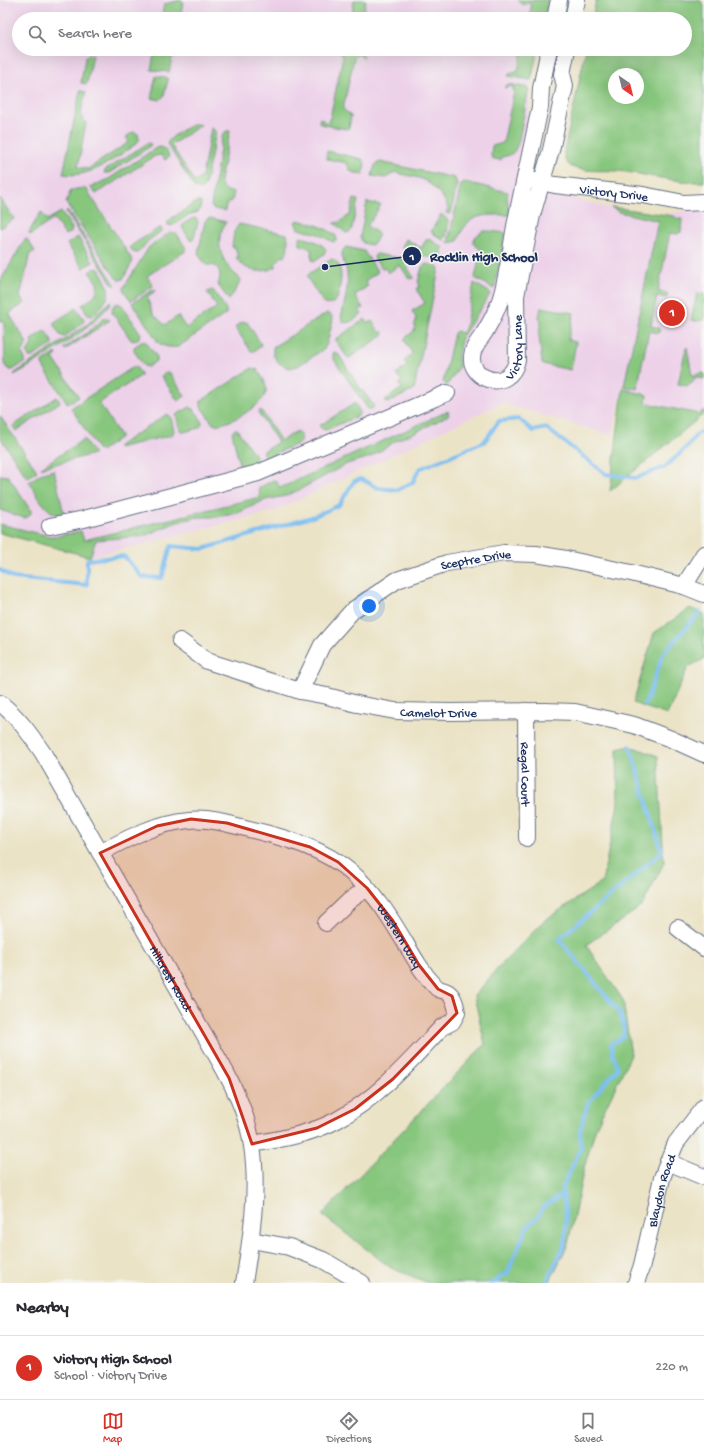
<!DOCTYPE html>
<html lang="en">
<head>
<meta charset="utf-8">
<style>
  body { margin:0; font-family:"Gochi Hand",sans-serif; background:#f2f2f3; color:#2b2b33 }
  .compass { position:absolute; left:608px; top:68px; width:36px; height:36px; border-radius:50%; background:#fff; box-shadow:0 4px 16px #0002; rotate:145deg }
  .you { position:absolute; left:369px; top:606px; width:14px; height:14px; margin:-10px; border:3px solid #fff; border-radius:50%; background:#1a73e8; box-shadow:0 0 0 6px #1a73e833 }
  .badge { display:grid; place-items:center; width:26px; height:26px; border-radius:50%; background:#d93025; color:#fff; font-size:13px; font-weight:700 }
  .pin { position:absolute; translate:-50% -50%; border:2px solid #fff; box-shadow:0 1px 4px #0006 }
  .list { margin:0; padding:0; list-style:none }
  h2 { display:flex; justify-content:space-between; align-items:center; height:52px; margin:0; padding:0 16px; font-size:17px }
  h2 small { font-size:13px; font-weight:400; color:#7c7c81 }
  .list li { display:grid; grid-template-columns:26px 1fr auto; gap:12px; align-items:center; box-sizing:border-box; height:64px; padding:0 16px; border-top:1px solid #e1e1e2 }
  .list b { display:block; font-size:15px; white-space:nowrap }
  .list p { margin:0; font-size:13px; white-space:nowrap; color:#7c7c81 }
  .list em { font-size:13px; font-style:normal; color:#7c7c81 }
  .icon { flex:none; width:22px; height:22px; fill:none; stroke:currentColor; stroke-width:2; stroke-linecap:round; stroke-linejoin:round }
  .map { position:relative; flex:none; width:704px; height:1283px; overflow:hidden }
  .search { position:absolute; background:#fff; box-shadow:0 4px 16px #0002; left:12px; right:12px; top:12px; height:44px; display:flex; align-items:center; gap:10px; box-sizing:border-box; padding:0 14px; border-radius:22px; color:#7c7c81; font-size:15px }
  .sheet { height:116px; background:#fff }
  nav { display:flex; justify-content:space-around; align-items:center; box-sizing:border-box; height:56px; border-top:1px solid #e1e1e2; background:#fff; font-size:11px; color:#7c7c81 }
  nav a { display:grid; justify-items:center; gap:2px }
  nav .on { color:#d93025 }
  .map>svg:first-child { display:block }
  .built { fill:#edd1e9 }
  .green { fill:#87c67d; stroke:#517a6e; fill-rule:evenodd }
  .lines { fill:none; stroke-linecap:round; stroke-linejoin:round }
  .stream { stroke:#7cbef2; stroke-width:4 }
  .minor-casing { stroke:#646e82; stroke-width:18 }
  .minor { stroke:#fff; stroke-width:16 }
  .marked { fill:#c8321e; fill-opacity:0.2; stroke:#c8321e; stroke-width:3; stroke-linejoin:round }
  .labels { text-anchor:middle; stroke-width:3; stroke-linejoin:round; paint-order:stroke }
  .street-label { font-size:13px; fill:#1b2f5e; stroke:#f6f6f2 }
  .leader { fill:none; stroke:#1b2f5e; stroke-width:1.5 }
  .callout-dot { fill:#1b2f5e; stroke:#f6f6f2; stroke-width:1.5 }
  .mark-label { font-size:12px; text-anchor:middle; font-weight:bold; fill:#fff }
  .callout-label { font-size:14px; text-anchor:middle; font-weight:bold; fill:#1b2f5e; stroke:#f6f6f2; stroke-width:3; stroke-linejoin:round; paint-order:stroke }
</style>
</head>
<body>
<div class="map">
<svg width="704" height="1283" viewBox="0 0 704 1283">
  <rect width="100%" height="100%" fill="#f6f6f2"/>
  <filter id="ink" filterUnits="userSpaceOnUse"><feTurbulence type="fractalNoise" baseFrequency=".025" numOctaves="2"/><feDisplacementMap in="SourceGraphic" scale="8" xChannelSelector="R" yChannelSelector="G"/><feConvolveMatrix kernelMatrix="1 2 1 2 8 2 1 2 1" color-interpolation-filters="sRGB"/></filter>
  <filter id="wash" filterUnits="userSpaceOnUse"><feTurbulence type="fractalNoise" baseFrequency=".012" numOctaves="4" result="noise"/><feDisplacementMap in="SourceGraphic" scale="16" xChannelSelector="R" yChannelSelector="G"/><feGaussianBlur stdDeviation="0.9" result="paint"/><feColorMatrix in="noise" values="0 0 0 0 0 0 0 0 0 0 0 0 0 0 0 0 0 1.4 0 .05"/><feComposite in="paint" operator="in"/></filter>
  <g filter="url(#wash)">
    <rect width="100%" height="100%" fill="#ebe3c6"/>
    <polygon class="built" points="0,0 548,0 544,19 19,19 19,49 538,49 531,80 524,185 659,221 660,215 665,214 704,208 704,414 689,426 621,412 637,328 612,435 501,403 275,511 90,557 0,533"/>
    <g class="green">
      <polygon points="182,0 183,2 180,19 161,19 164,4"/>
      <polygon points="354,0 366,0 362,19 351,19"/>
      <polygon points="518,0 548,0 544,19 529,19 531,7 530,3 522,5"/>
      <path d="M596 0H699L704 4V182C675 183 647 174 618 171 605 170 588 172 575 168 567 166 564 160 564 152L586 49H685V19H592ZM614 74H638V98H614Z"/>
      <polygon points="155,49 174,49 169,72 151,70"/>
      <polygon points="336,49 362,54 364,56 363,58 358,54 354,58 343,109 351,116 349,128 346,129 320,124 319,122 320,118 327,123 330,118 343,56"/>
      <polygon points="523,49 538,49 531,80 508,76 509,74 518,70"/>
      <polygon points="90,54 93,55 87,84 81,83 85,58"/>
      <polygon points="156,76 166,77 168,80 164,96 160,100 151,98"/>
      <path d="M509 84 529 88 519 140C516 151 513 156 501 157V160L493 159 491 156 492 146 503 143 514 92 512 86 505 88V86Z"/>
      <path d="M80 91 86 92C84 101 77 117 86 123L78 167 88 169 129 142 126 137 133 132 138 134 140 139 136 144C115 158 91 179 63 174Z"/>
      <path d="M195 124 201 125 171 145 195 182 202 177 211 128C216 129 216 134 215 137L205 185 201 190 195 188 167 144C169 137 188 126 195 124Z"/>
      <path d="M226 131H230L220 181C222 189 226 191 234 193L232 201 226 205 225 211 213 209 211 206 222 136Z"/>
      <polygon points="148,143 151,144 149,147 109,173 104,173 105,170"/>
      <path d="M161 147C166 150 168 152 169 157L165 160 161 155 155 156 96 194 90 187 107 180 156 148Z"/>
      <path d="M327 151 362 159 365 164 363 174C352 172 350 174 347 163L327 159 326 157Z"/>
      <path d="M380 162 455 178 457 184 451 213 449 214 446 213 448 209C447 199 431 183 422 179 413 176 403 175 395 172L386 178 372 176 375 165Z"/>
      <path d="M465 182 508 192 507 198 510 214V215C484 215 467 212 458 241L448 243 461 184Z"/>
      <polygon points="83,188 87,190 133,261 123,279 119,280 116,278 66,203 71,190"/>
      <polygon points="0,198 14,219 0,228"/>
      <path d="M354 199 358 200 352 228 350 232 346 233 334 223C341 223 344 218 350 215Z"/>
      <polygon points="196,202 200,202 201,204 200,210 198,212 189,215 171,226 168,225 168,221"/>
      <polygon points="367,202 381,205 367,226 379,234 375,242 371,245 363,243 360,237"/>
      <polygon points="611,207 674,216 678,219 682,219 681,232 677,234 670,233 658,291 667,293 668,296 666,298 657,296 651,326 659,328 660,331 658,333 649,331 637,389 624,386 658,221 619,212"/>
      <polygon points="67,210 115,284 115,286 113,285 66,212"/>
      <polygon points="41,212 47,220 61,212 72,228 71,232 65,235 54,219 30,235 29,232"/>
      <polygon points="441,214 449,221 446,237 443,240 431,232"/>
      <polygon points="194,218 197,219 198,221 194,237 191,241 190,240 182,227 184,223"/>
      <path d="M211 218 226 222C212 243 223 266 241 279L237 288 229 300 218 285C222 273 220 264 206 265L198 254 205 221 207 219Z"/>
      <path d="M297 220C311 223 325 226 336 236L337 240 333 242 316 233 298 229 295 222Z"/>
      <path d="M239 224 287 234C289 243 288 250 285 257L282 256 275 264 277 266C262 275 246 272 236 258L238 257 235 247H232L234 232Z"/>
      <polygon points="159,228 161,228 162,231 148,241 139,252 136,253 133,252 130,247 132,245"/>
      <polygon points="483,231 489,231 506,233 494,289 475,278 481,250 473,243 475,237"/>
      <polygon points="171,232 177,234 187,250 147,276 153,286 131,301 124,291 124,287 149,247"/>
      <polygon points="78,237 93,262 83,268 67,244"/>
      <path d="M300 237C309 239 319 241 326 249L324 254 314 261 312 260 311 249 300 245Z"/>
      <polygon points="25,239 27,239 35,251 30,254 20,297 25,303 11,312 10,315 27,343 22,353 25,359 25,362 13,370 10,370 5,366 4,321 0,321 0,282"/>
      <polygon points="406,239 421,248 426,240 430,239 443,248 441,258 438,259 405,252 402,247"/>
      <path d="M346 247 364 251 378 272 365 281 368 286 355 295 363 308 359 310 362 314C356 318 350 325 343 322L341 318C344 304 349 288 347 273 346 264 337 253 346 247Z"/>
      <polygon points="377,254 405,259 405,263 414,278 409,279 400,265 388,273 385,268 382,269 374,258 375,255"/>
      <path d="M332 259C346 265 340 288 337 299 334 303 329 306 324 304L308 279 307 276 310 273Z"/>
      <polygon points="426,264 437,266 439,269 414,389 412,391 387,403 385,400 402,388 399,384 402,382 396,374 406,367 407,365 404,361 410,356 412,353 404,339 414,331 416,318 412,311 425,303 416,289 420,286 418,282 422,267"/>
      <path d="M95 268 99 269C113 292 112 297 92 316L88 315 82 305C91 299 99 295 97 283L89 272Z"/>
      <polygon points="474,283 491,293 462,337 458,354 459,367 448,384 446,385 443,382 454,333 457,331 461,333 465,329"/>
      <path d="M154 289 155 291 147 297 153 314 165 325 178 316 186 328 217 307 207 292 213 290 226 309V314L178 347C171 348 163 347 158 342L132 303Z"/>
      <polygon points="697,293 704,294 704,320 696,321 691,320"/>
      <path d="M109 302 110 301 111 303C89 332 55 349 25 369L14 375 15 373 88 324Z"/>
      <polygon points="117,303 122,305 141,334 140,337 135,341 131,340 112,312 113,306"/>
      <polygon points="541,307 574,313 568,340 576,342 571,370 542,364 539,335 541,320 539,318"/>
      <polygon points="76,308 84,319 83,323 64,337 60,335 53,323"/>
      <polygon points="327,313 331,315 333,319 327,344 324,349 298,366 289,368 279,363 273,355 273,347"/>
      <polygon points="106,318 110,320 65,350 64,348 87,333 103,319"/>
      <polygon points="365,319 368,323 372,321 380,333 382,331 384,335 349,358 347,357 336,341 336,339"/>
      <polygon points="243,322 247,322 261,344 260,347 254,351 251,351 236,329 236,326"/>
      <polygon points="45,330 52,341 52,345 32,357 29,357 27,352 32,344 31,340"/>
      <polygon points="143,341 146,342 157,357 156,361 148,367 144,366 134,351 134,347"/>
      <polygon points="687,347 692,375 704,373 704,379 695,377 693,382 688,386 678,384 686,348"/>
      <polygon points="56,353 57,355 53,358 79,397 68,404 42,365 42,363"/>
      <polygon points="333,353 337,353 339,355 361,390 362,390 374,406 372,409 368,409 333,358"/>
      <polygon points="135,366 142,375 99,403 121,437 101,451 98,450 71,408"/>
      <path d="M252 368 257 369C261 376 268 383 266 392 264 405 225 428 213 424L201 407V401Z"/>
      <polygon points="167,372 170,373 185,396 178,401 161,376"/>
      <polygon points="623,389 647,395 646,403 699,414 704,410 704,414 610,491"/>
      <polygon points="57,397 60,402 16,431 13,426"/>
      <polygon points="355,403 360,412 358,416 326,430 322,429 319,426"/>
      <path d="M190 407C195 410 201 417 202 424L199 428 184 432 180 430 176 415Z"/>
      <polygon points="261,410 281,441 297,431 301,437 300,443 268,457 265,457 262,452 278,442 258,412"/>
      <polygon points="448,411 449,415 418,431 397,440 371,457 347,464 299,490 286,496 265,500 238,513 218,517 198,517 177,522 144,536 96,540 90,557 0,533 0,524 49,536 58,536 81,531 84,540 260,497 259,488 273,480 276,481 280,488"/>
      <polygon points="167,414 171,418 174,431 172,435 118,448 118,446"/>
      <polygon points="0,416 37,471 27,478 0,437"/>
      <polygon points="235,429 237,429 256,457 256,461 253,465 244,467 239,464 232,432"/>
      <polygon points="84,439 94,454 40,468"/>
      <path d="M54 470 64 514C47 518 37 494 29 482L40 474Z"/>
      <polygon points="0,475 8,476 31,511 31,513 28,517 24,518 0,510"/>
      <polygon points="690,608 704,614 704,659 688,667 667,715 633,703 654,633"/>
      <polygon points="630,746 658,756 664,863 642,906 586,945 623,1000 631,1055 596,1127 584,1168 568,1244 549,1283 429,1283 391,1268 322,1215 485,1044 474,996 500,966 545,920 602,882 618,804 617,749"/>
    </g>
    <g class="lines">
      <g class="stream">
        <polyline points="0,570 13,578 87,585 87,560 124,556 142,577 162,578 171,546 203,549 315,516 339,505 354,481 361,479 378,488 398,490 413,482 419,469 484,442 499,421 519,419 533,431 546,428 606,474 636,478 665,467 688,446 697,434 704,431"/>
        <polyline points="645,705 663,654 700,612"/>
        <polyline points="491,1283 498,1281 499,1277 507,1274 527,1227 538,1217 542,1208 563,1194"/>
        <polyline points="546,1283 565,1244 566,1217 562,1188 581,1148 580,1131 588,1103 618,1068 613,1055 611,1044 623,1037 624,1026 619,1012 559,939 662,852 630,746"/>
      </g>
    </g>
  </g>
  <g filter="url(#ink)">
    <g class="lines">
      <defs>
        <g id="minor">
          <polyline points="555,19 559,0"/>
          <polyline points="573,19 577,0"/>
          <path id="s1" d="M549 49 541 88 540 107C532 147 523 186 515 226 511 249 508 272 502 294 499 305 493 318 487 328 483 337 472 346 472 357 471 366 478 375 486 378 501 385 514 375 517 360L516 296 532 215 551 150 565 86 562 74 567 49"/>
          <path id="s2" d="M531 180 555 185 643 195 684 203 704 202"/>
          <polyline points="50,526 84,519 258,473 447,393"/>
          <polyline points="684,586 704,554"/>
          <path id="s3" d="M180 641 207 661 300 691 327 696 357 704 395 711 450 712 545 711 575 712 634 725 671 739 704 754"/>
          <path id="s4" d="M300 691 322 645 353 610 397 580 447 563 504 553 536 554 566 559 631 573 684 586 704 594"/>
          <path id="s5" d="M0 703C18 717 30 734 43 753L219 1060C234 1086 248 1115 252 1146 259 1191 251 1238 244 1283"/>
          <path id="s6" d="M526 711 527 838"/>
          <path id="s7" d="M100 853C128 838 156 823 189 820 209 818 230 824 249 829 286 838 324 848 353 874 382 899 398 932 418 964 423 972 430 981 437 988 440 990 442 990 445 991 454 994 456 1005 457 1013L452 1022 442 1027C410 1061 379 1097 337 1120 311 1134 281 1139 252 1144"/>
          <polyline points="326,923 349,901 367,888"/>
          <polyline points="678,928 704,948"/>
          <polyline points="668,1162 704,1177"/>
          <polyline points="251,1240 289,1247 323,1260 362,1283"/>
          <path id="s8" d="M636 1283 642 1265 662 1178 668 1162 676 1143 704 1107"/>
        </g>
      </defs>
      <use href="#minor" class="minor-casing"/>
      <use href="#minor" class="minor"/>
    </g>
  </g>
  <path class="marked" d="M191 819 227 823 310 847 338 862 367 888 393 921 419 965 438 989 452 996 457 1013 393 1079 355 1109 317 1128 252 1144 229 1078 100 853 157 826Z"/>
  <g class="labels">
    <g class="street-label">
      <text dy="5" stroke="none"><textPath href="#s2" startOffset="84">Victory Drive</textPath></text>
      <text dy="5" stroke="none"><textPath href="#s1" startOffset="401">Victory Lane</textPath></text>
      <text dy="5" stroke="none"><textPath href="#s4" startOffset="233">Sceptre Drive</textPath></text>
      <text dy="5" stroke="none"><textPath href="#s3" startOffset="272">Camelot Drive</textPath></text>
      <text dy="5" stroke="none"><textPath href="#s6" startOffset="63">Regal Court</textPath></text>
      <text dy="5" stroke="none"><textPath href="#s7" startOffset="349">Western Way</textPath></text>
      <text dy="5" stroke="none"><textPath href="#s5" startOffset="325">Hillcrest Road</textPath></text>
      <text dy="5" stroke="none"><textPath href="#s8" startOffset="96">Blaydon Road</textPath></text>
    </g>
  </g>
  <path class="leader" d="M325 267L412 256"/>
  <g class="callout-dot">
    <circle cx="325" cy="267" r="4"/>
    <circle cx="412" cy="256" r="10"/>
  </g>
  <g class="mark-label">
    <text x="412" y="260">1</text>
  </g>
  <g class="callout-label">
    <text x="484" y="261">Rocklin High School</text>
  </g>
</svg>
<svg class="compass" viewBox="-18 -18 36 36"><path d="M0-13l5 13h-10z" fill="#e53935"/><path d="M0 13l5-13h-10z" fill="#7c7c81"/></svg>
<div class="you"></div>
<div class="pin badge" style="left:672px;top:313px">1</div>
<div class="search"><svg class="icon" aria-label="search" viewBox="0 0 24 24"><circle cx="10" cy="10" r="6"/><path d="M15 15l6 6"/></svg>Search here</div>
</div>
<section class="sheet">
<h2>Nearby<small></small></h2>
<ul class="list">
<li><span class="badge">1</span><div><b>Victory High School</b><p>School · Victory Drive</p></div><em>220 m</em></li>
</ul>
</section>
<nav>
<a class="on"><svg class="icon" aria-label="map" viewBox="0 0 24 24"><path d="M3 6l6-2 6 2 6-2v14l-6 2-6-2-6 2zM9 4v14M15 6v14"/></svg>Map</a>
<a><svg class="icon" aria-label="directions" viewBox="0 0 24 24"><path d="M12 3l9 9-9 9-9-9zM9 14v-3h6M13 9l2 2-2 2"/></svg>Directions</a>
<a><svg class="icon" aria-label="saved" viewBox="0 0 24 24"><path d="M7 4h10v16l-5-4-5 4z"/></svg>Saved</a>
</nav>
</body>
</html>
